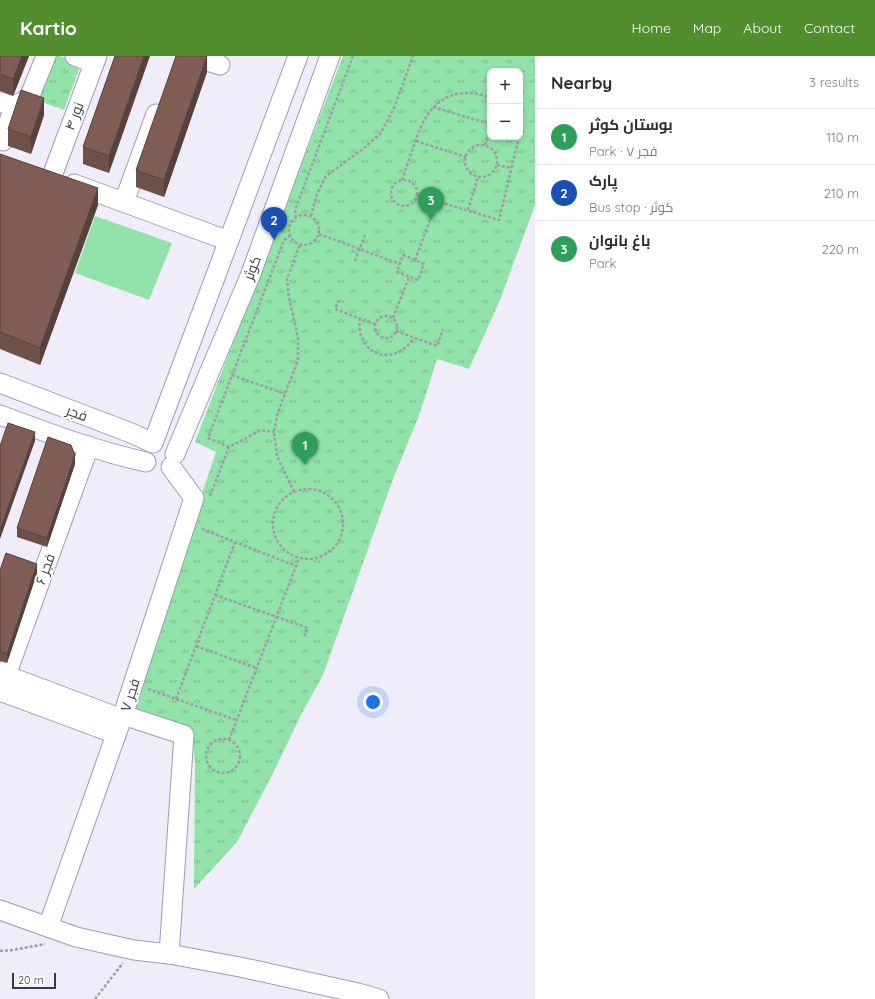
<!DOCTYPE html>
<html lang="en">
<head>
<meta charset="utf-8">
<style>
  body { margin:0; font-family:Quicksand,Cairo,sans-serif; background:#f2f2f3; color:#2b2b33 }
  .controls { position:absolute; right:12px; top:12px; display:grid; overflow:hidden; border-radius:8px; box-shadow:0 2px 6px #0003 }
  .controls button { width:36px; height:36px; display:grid; place-items:center; padding:0; border:0; border-bottom:1px solid #e1e1e2; background:#fff; color:#2b2b33; font:20px sans-serif }
  .scale { position:absolute; left:12px; bottom:10px; width:44px; box-sizing:border-box; padding-left:4px; border:2px solid #3d3a47; border-top:0; font-size:11px; line-height:14px; white-space:nowrap; color:#3d3a47; -webkit-text-stroke:3px #fff; paint-order:stroke }
  .you { position:absolute; left:373px; top:646px; width:14px; height:14px; margin:-10px; border:3px solid #fff; border-radius:50%; background:#1a73e8; box-shadow:0 0 0 6px #1a73e833 }
  .badge { display:grid; place-items:center; width:26px; height:26px; border-radius:50%; background:#508e2e; color:#fff; font-size:13px; font-weight:700 }
  .pin { position:absolute; translate:-50% -33px; filter:drop-shadow(0 1px 2px #0008) }
  .pin::after { content:''; position:absolute; top:21px; width:14px; height:12px; background:inherit; clip-path:polygon(0 0,100% 0,50% 100%) }
  .list { margin:0; padding:0; list-style:none }
  h2 { display:flex; justify-content:space-between; align-items:center; height:52px; margin:0; padding:0 16px; font-size:17px }
  h2 small { font-size:13px; font-weight:400; color:#7c7c81 }
  .list li { display:grid; grid-template-columns:26px 1fr auto; gap:12px; align-items:center; box-sizing:border-box; height:56px; padding:0 16px; border-top:1px solid #e1e1e2 }
  .list b { display:block; font-size:15px; white-space:nowrap }
  .list p { margin:0; font-size:13px; white-space:nowrap; color:#7c7c81 }
  .list em { font-size:13px; font-style:normal; color:#7c7c81 }
  .map { position:relative; flex:none; width:535px; height:943px; overflow:hidden }
  header { display:flex; align-items:center; gap:24px; box-sizing:border-box; height:56px; padding:0 20px; background:#508e2e; color:#fff }
  header strong { font-size:19px }
  nav { display:flex; gap:22px; margin-inline-start:auto; font-size:14px }
  main { display:flex }
  aside { flex:1; background:#fff }
  .map>svg:first-child { display:block }
  .grass { fill:#92e3a9 }
  .park { fill:url(#park-tufts); fill-rule:evenodd }
  .lines { fill:none; stroke-linecap:round; stroke-linejoin:round }
  .minor-casing { stroke:#a09ab9; stroke-width:21 }
  .path { stroke:#9f9ca9; stroke-width:2.5; stroke-dasharray:3 2; stroke-linecap:butt }
  .minor { stroke:#fff; stroke-width:19 }
  .wall { fill:#6d5048 }
  .shaded-wall { fill:#59413b }
  .building { fill:#7f5d54; stroke:#59413b }
  .labels { text-anchor:middle; stroke-width:4; stroke-linejoin:round; paint-order:stroke }
  .street-label { font-size:14px; fill:#3d3a47; stroke:#fff }
</style>
</head>
<body>
<header>
<strong>Kartio</strong>
<nav><a>Home</a><a>Map</a><a>About</a><a>Contact</a></nav>
</header>
<main>
<div class="map">
<svg width="535" height="943" viewBox="0 0 535 943">
  <defs>
    <pattern id="park-tufts" width="24" height="20" patternUnits="userSpaceOnUse"><rect width="24" height="20" fill="#92e3a9"/><path d="M3 7l-1-3M5 7V3M7 7l1-3M15 17l-1-3M17 17v-4M19 17l1-3" fill="none" stroke="#78b98b"/></pattern>
  </defs>
  <rect width="100%" height="100%" fill="#f0edfb"/>
  <polygon class="grass" points="95,160 172,187 149,244 75,217"/>
  <g class="park">
    <polygon points="53,0 60,0 81,8 64,54 36,44"/>
    <path d="M343 0H535V149L500 244 469 313 437 303 420 357 393 423 323 619 303 655 272 719 237 786 194 833 195 708 192 676 128 655 216 396 195 386ZM490 15H520V81H490Z"/>
  </g>
  <g class="lines">
    <defs>
      <g id="minor">
        <polyline points="75,0 94,7"/>
        <polyline points="191,0 220,9"/>
        <polyline points="0,46 14,50 3,85"/>
        <polyline points="14,50 29,42 46,0"/>
        <polyline points="52,120 97,0"/>
        <polyline points="74,128 229,185"/>
        <polyline points="124,146 156,58"/>
        <polyline points="0,327 131,377 153,387 298,0"/>
        <path d="M0 359C48 377 96 395 146 406"/>
        <polyline points="175,398 250,220 330,0"/>
        <polyline points="0,617 122,663"/>
        <polyline points="0,635 116,678"/>
        <polyline points="0,636 89,390"/>
        <polyline points="123,659 184,679 169,898"/>
        <polyline points="0,854 76,881 134,894 169,898 240,911 358,937 379,943"/>
        <polyline points="48,871 123,659 194,442 171,411"/>
      </g>
    </defs>
    <use href="#minor" class="minor-casing"/>
    <g class="path">
      <polyline points="433,51 490,68"/>
      <polyline points="416,85 466,101"/>
      <circle cx="481" cy="105" r="16"/>
      <polyline points="485,89 490,71"/>
      <polyline points="497,109 512,112"/>
      <path d="M402 124C406 112 411 99 415 86 423 64 432 44 457 38 469 36 479 37 490 42"/>
      <circle cx="404" cy="137" r="13"/>
      <polyline points="416,139 499,164 519,81"/>
      <polyline points="468,154 478,121"/>
      <circle cx="304" cy="174" r="15"/>
      <polyline points="311,160 317,138 326,120 363,93 380,78 394,52 413,0"/>
      <polyline points="296,162 295,154 353,0"/>
      <polyline points="319,178 400,208"/>
      <polygon points="403,199 424,208 418,224 397,216"/>
      <polyline points="415,204 437,145"/>
      <polyline points="355,205 365,179"/>
      <polyline points="339,244 335,253 375,268"/>
      <circle cx="386" cy="271" r="11"/>
      <path d="M360 262C355 299 393 313 414 282"/>
      <polyline points="393,262 409,221"/>
      <polyline points="396,275 437,290 443,273"/>
      <polyline points="232,319 285,338"/>
      <polyline points="229,391 208,382 284,184 291,179"/>
      <circle cx="308" cy="468" r="35"/>
      <polyline points="294,436 277,400 274,376 278,356 298,304 298,282 289,242 287,223 300,188"/>
      <polyline points="210,440 229,391 261,374 274,376"/>
      <polyline points="202,473 296,510"/>
      <polyline points="215,539 308,572 304,581"/>
      <polyline points="196,590 256,612"/>
      <polyline points="148,633 236,664"/>
      <polyline points="176,643 235,486"/>
      <circle cx="223" cy="700" r="17"/>
      <polyline points="229,684 299,502"/>
      <polyline points="0,895 13,894 45,888"/>
      <polyline points="95,943 123,907"/>
    </g>
    <use href="#minor" class="minor"/>
  </g>
  <g class="wall">
    <polygon points="0,0 29,0 13,40 0,35"/>
    <polygon points="115,0 109,117 83,108 83,91"/>
    <polygon points="207,0 207,16 164,141 136,131 136,114"/>
    <polygon points="44,59 31,98 8,90 8,73"/>
    <polygon points="0,98 98,149 40,309 0,293"/>
    <polygon points="75,408 47,491 17,481 17,472"/>
    <polygon points="0,514 37,517 7,607 0,605"/>
  </g>
  <g class="shaded-wall">
    <polygon points="22,0 29,0 13,40 13,23"/>
    <polygon points="144,0 150,0 109,117 109,100"/>
    <polygon points="207,0 207,16 164,141 164,124"/>
    <polygon points="44,42 44,59 31,98 31,81"/>
    <polygon points="98,132 98,149 40,309 40,292"/>
    <polygon points="35,376 35,385 0,483 0,474"/>
    <polygon points="75,399 75,408 47,491 47,482"/>
    <polygon points="37,508 37,517 7,607 7,598"/>
  </g>
  <g class="building">
    <polygon points="0,0 22,0 13,23 0,18"/>
    <polygon points="115,0 144,0 109,100 83,91"/>
    <polygon points="176,0 207,0 164,124 136,114"/>
    <polygon points="21,34 44,42 31,81 8,73"/>
    <polygon points="0,98 98,132 40,292 0,276"/>
    <polygon points="8,367 35,376 0,474 0,390"/>
    <polygon points="48,381 71,389 75,399 47,482 17,472"/>
    <polygon points="6,497 37,508 7,598 0,595 0,514"/>
  </g>
  <g class="labels">
    <g class="street-label">
      <text transform="translate(74 60) rotate(-69)" y="5">نور ۴</text>
      <text transform="translate(252 212) rotate(-69)" y="5">کوثر</text>
      <text transform="translate(77 357) rotate(21)" y="5">فجر</text>
      <text transform="translate(45 513) rotate(-70)" y="5">فجر ۶</text>
      <text transform="translate(130 639) rotate(-72)" y="5">فجر ۷</text>
    </g>
  </g>
</svg>
<div class="controls">
<button>+</button>
<button>−</button>
</div>
<div class="scale">20 m</div>
<div class="you"></div>
<div class="pin badge" style="left:305px;top:409px;background:#2e9e5b">1</div>
<div class="pin badge" style="left:274px;top:184px;background:#1a4fb4">2</div>
<div class="pin badge" style="left:431px;top:164px;background:#2e9e5b">3</div>
</div>
<aside>
<h2>Nearby<small>3 results</small></h2>
<ul class="list">
<li><span class="badge" style="background:#2e9e5b">1</span><div><b>بوستان کوثر</b><p>Park · فجر ۷</p></div><em>110 m</em></li>
<li><span class="badge" style="background:#1a4fb4">2</span><div><b>پارک</b><p>Bus stop · کوثر</p></div><em>210 m</em></li>
<li><span class="badge" style="background:#2e9e5b">3</span><div><b>باغ بانوان</b><p>Park</p></div><em>220 m</em></li>
</ul>
</aside>
</main>
</body>
</html>
